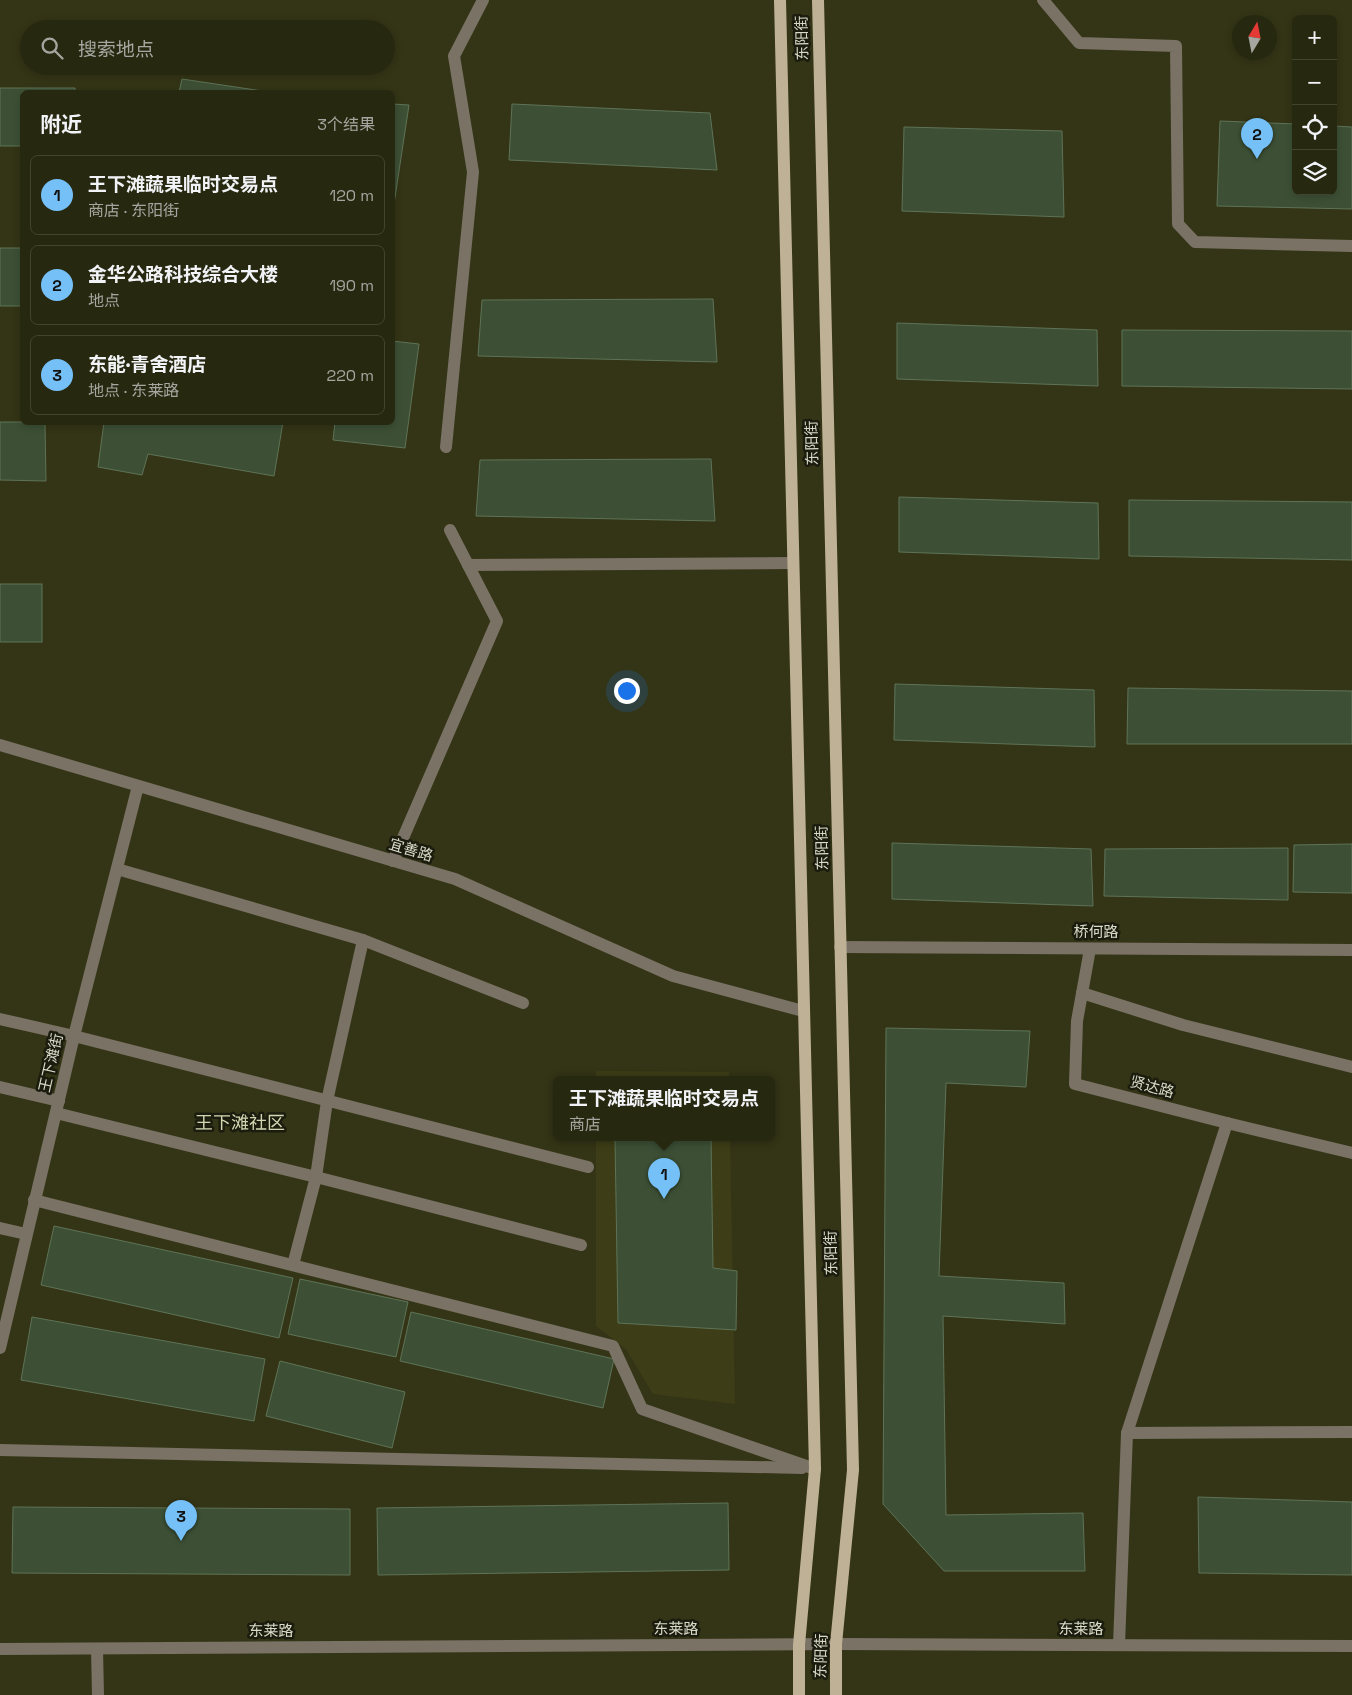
<!DOCTYPE html>
<html lang="zh">
<head>
<meta charset="utf-8">
<style>
  body { margin:0; font-family:"Space Grotesk","Noto Sans SC",sans-serif; background:#33341e; color:#f1f3f6 }
  .controls { position:absolute; right:15px; top:15px; display:grid; overflow:hidden; border-radius:8px; box-shadow:0 2px 8px #0003 }
  .controls button { width:45px; height:45px; display:grid; place-items:center; padding:0; border:0; border-bottom:1px solid #434430; background:#272810; color:#f1f3f6; font:25px sans-serif }
  .compass { position:absolute; left:1232px; top:15px; width:45px; height:45px; border-radius:50%; background:#272810; box-shadow:0 2px 8px #0003; rotate:10deg }
  .you { position:absolute; left:626px; top:690px; width:18px; height:18px; margin:-12px; border:4px solid #fff; border-radius:50%; background:#1a73e8; box-shadow:0 0 0 8px #1a73e833 }
  .badge { display:grid; place-items:center; width:32px; height:32px; border-radius:50%; background:#75c0f6; color:#111; font-size:16px; font-weight:700 }
  .pin { position:absolute; translate:-50% -41px; filter:drop-shadow(0 1px 2px #0008) }
  .pin::after { content:''; position:absolute; top:26px; width:18px; height:15px; background:inherit; clip-path:polygon(0 0,100% 0,50% 100%) }
  .popup { position:absolute; left:553px; top:1076px; width:222px; height:65px; box-sizing:border-box; display:grid; place-content:center; border-radius:8px; background:#272810; filter:drop-shadow(0 1px 4px #0005); font-size:16px; white-space:nowrap; color:#a4a69f }
  .popup b { font-size:19px; color:#f1f3f6 }
  .popup::after { content:''; position:absolute; left:50%; top:100%; margin-left:-10px; border:10px solid transparent; border-top-color:#272810 }
  .list { margin:0; padding:0; list-style:none }
  h2 { display:flex; justify-content:space-between; align-items:center; height:65px; margin:0; padding:0 20px; font-size:21px }
  h2 small { font-size:16px; font-weight:400; color:#a4a69f }
  .list li { display:grid; grid-template-columns:32px 1fr auto; gap:15px; align-items:center; box-sizing:border-box; height:80px; margin:0 10px 10px; padding:0 10px; border:1px solid #434430; border-radius:8px }
  .list b { display:block; font-size:19px; white-space:nowrap }
  .list p { margin:0; font-size:16px; white-space:nowrap; color:#a4a69f }
  .list em { font-size:16px; font-style:normal; color:#a4a69f }
  .icon { flex:none; width:28px; height:28px; fill:none; stroke:currentColor; stroke-width:2; stroke-linecap:round; stroke-linejoin:round }
  .map { position:relative; flex:none; width:1352px; height:1695px; overflow:hidden }
  .search { position:absolute; background:#272810; box-shadow:0 2px 8px #0003; left:20px; top:20px; width:375px; height:55px; display:flex; align-items:center; gap:12px; box-sizing:border-box; padding:0 18px; border-radius:28px; color:#a4a69f; font-size:19px }
  .panel { position:absolute; background:#272810; box-shadow:0 2px 8px #0003; left:20px; top:90px; width:375px; height:335px; border-radius:8px }
  .map>svg:first-child { display:block }
  .built { fill:#3d3e17 }
  .building { fill:#3d5035; stroke:#5f7357 }
  .lines { fill:none; stroke-linecap:round; stroke-linejoin:round }
  .minor { stroke:#797265; stroke-width:12 }
  .major { stroke:#bfb195; stroke-width:12 }
  .labels { text-anchor:middle; stroke-width:5; stroke-linejoin:round; paint-order:stroke }
  .street-label { font-size:15px; fill:#d9dbc8; stroke:#1b1c0e }
  .quarter-label { font-size:18px; fill:#d3d6b1; stroke:#1b1c0e }
</style>
</head>
<body>
<div class="map">
<svg width="1352" height="1695" viewBox="0 0 1352 1695">
  <rect width="100%" height="100%" fill="#343516"/>
  <g class="built">
    <polygon points="596,1071 729,1072 729,1080 596,1080"/>
    <polygon points="596,1138 730,1138 735,1404 653,1394 626,1349 596,1326"/>
  </g>
  <g class="building">
    <polygon points="182,79 269,92 179,92"/>
    <polygon points="0,88 75,88 75,92 22,92 22,146 0,146"/>
    <polygon points="392,104 409,105 394,204 392,204"/>
    <polygon points="512,104 710,113 717,170 509,160"/>
    <polygon points="1220,121 1296,124 1296,191 1333,191 1333,126 1352,127 1352,209 1217,206"/>
    <polygon points="904,127 1062,131 1064,217 902,211"/>
    <rect x="0" y="248" width="22" height="58"/>
    <polygon points="713,299 717,362 478,356 482,300"/>
    <polygon points="897,323 1097,330 1098,386 897,379"/>
    <polygon points="1122,330 1352,331 1352,389 1122,386"/>
    <polygon points="392,341 419,344 405,448 333,440 335,422 392,422"/>
    <polygon points="0,422 45,422 46,481 0,480"/>
    <polygon points="104,422 283,422 274,476 148,454 142,475 98,467"/>
    <polygon points="711,459 715,521 476,516 480,460"/>
    <polygon points="899,497 1098,503 1099,559 899,552"/>
    <polygon points="1129,500 1352,502 1352,560 1129,556"/>
    <rect x="0" y="584" width="42" height="58"/>
    <polygon points="895,684 1094,690 1095,747 894,740"/>
    <polygon points="1128,688 1352,691 1352,744 1127,744"/>
    <polygon points="892,843 1091,849 1093,906 892,899"/>
    <polygon points="1352,844 1352,893 1293,892 1294,845"/>
    <polygon points="1288,848 1288,900 1104,896 1105,849"/>
    <polygon points="886,1028 1030,1031 1026,1087 946,1083 939,1276 1064,1283 1065,1324 943,1316 946,1515 1083,1513 1085,1571 944,1571 883,1504"/>
    <polygon points="615,1138 711,1138 713,1268 737,1271 736,1330 618,1323"/>
    <polygon points="54,1226 293,1278 279,1338 41,1285"/>
    <polygon points="300,1279 408,1302 396,1357 288,1334"/>
    <polygon points="411,1312 614,1359 603,1408 400,1361"/>
    <polygon points="32,1317 265,1359 254,1421 21,1380"/>
    <polygon points="280,1361 405,1392 392,1448 266,1416"/>
    <polygon points="1198,1497 1352,1502 1352,1575 1199,1573"/>
    <polygon points="728,1503 729,1570 378,1575 377,1508"/>
    <polygon points="13,1507 350,1509 350,1575 12,1573"/>
  </g>
  <g class="lines">
    <g class="minor">
      <polyline points="1043,0 1079,43 1176,46 1178,224 1195,242 1352,246"/>
      <polyline points="446,447 473,172 454,56 483,0"/>
      <polyline points="468,565 793,563"/>
      <polyline points="0,745 455,879 673,976 803,1011"/>
      <polyline points="393,861 497,621 450,530"/>
      <polyline points="117,869 363,940 523,1003"/>
      <polyline points="840,947 1352,950"/>
      <polyline points="1090,949 1077,1021 1075,1084 1227,1123 1352,1153"/>
      <polyline points="1082,993 1183,1025 1352,1067"/>
      <polyline points="0,1019 74,1036 588,1167"/>
      <polyline points="0,1087 59,1101"/>
      <polyline points="56,1113 316,1177 581,1245"/>
      <polyline points="34,1200 613,1346 642,1409 815,1469"/>
      <polyline points="0,1228 26,1234"/>
      <polyline points="293,1265 316,1177 327,1101 363,940"/>
      <polyline points="0,1348 74,1036 138,786"/>
      <polyline points="1127,1433 1352,1432"/>
      <polyline points="0,1450 802,1468"/>
      <polyline points="1119,1645 1127,1433 1227,1123"/>
      <polyline points="0,1649 836,1644 1352,1646"/>
      <polyline points="97,1649 98,1695"/>
    </g>
    <g class="major">
      <polyline points="780,0 815,1469 799,1645 799,1695"/>
      <polyline points="818,0 853,1470 836,1644 836,1695"/>
    </g>
  </g>
  <g class="labels">
    <g class="street-label">
      <text transform="translate(802 38) rotate(-91)" y="5">东阳街</text>
      <text transform="translate(812 443) rotate(-91)" y="5">东阳街</text>
      <text transform="translate(822 848) rotate(-91)" y="5">东阳街</text>
      <text transform="translate(411 850) rotate(17)" y="5">宜善路</text>
      <text x="1096" y="937">桥何路</text>
      <text transform="translate(51 1063) rotate(-77)" y="5">王下滩街</text>
      <text transform="translate(1152 1087) rotate(15)" y="5">贤达路</text>
      <text transform="translate(831 1253) rotate(-91)" y="5">东阳街</text>
      <text x="676" y="1634">东莱路</text>
      <text x="1081" y="1634">东莱路</text>
      <text x="271" y="1636">东莱路</text>
      <text transform="translate(821 1656) rotate(-88)" y="5">东阳街</text>
    </g>
    <g class="quarter-label">
      <text x="240" y="1129">王下滩社区</text>
    </g>
  </g>
</svg>
<div class="controls">
<button>+</button>
<button>−</button>
<button><svg class="icon" aria-label="locate" viewBox="0 0 24 24"><circle cx="12" cy="12" r="6"/><path d="M12 2v4M12 18v4M2 12h4M18 12h4"/></svg></button>
<button><svg class="icon" aria-label="layers" viewBox="0 0 24 24"><path d="M12 4l9 5-9 5-9-5zM3 14l9 5 9-5"/></svg></button>
</div>
<svg class="compass" viewBox="-18 -18 36 36"><path d="M0-13l5 13h-10z" fill="#e53935"/><path d="M0 13l5-13h-10z" fill="#a4a69f"/></svg>
<div class="you"></div>
<div class="pin badge" style="left:664px;top:1199px">1</div>
<div class="popup"><b>王下滩蔬果临时交易点</b>商店</div>
<div class="pin badge" style="left:1257px;top:159px">2</div>
<div class="pin badge" style="left:181px;top:1541px">3</div>
<div class="search"><svg class="icon" aria-label="search" viewBox="0 0 24 24"><circle cx="10" cy="10" r="6"/><path d="M15 15l6 6"/></svg>搜索地点</div>
<section class="panel">
<h2>附近<small>3个结果</small></h2>
<ul class="list">
<li><span class="badge">1</span><div><b>王下滩蔬果临时交易点</b><p>商店 · 东阳街</p></div><em>120 m</em></li>
<li><span class="badge">2</span><div><b>金华公路科技综合大楼</b><p>地点</p></div><em>190 m</em></li>
<li><span class="badge">3</span><div><b>东能·青舍酒店</b><p>地点 · 东莱路</p></div><em>220 m</em></li>
</ul>
</section>
</div>
</body>
</html>
